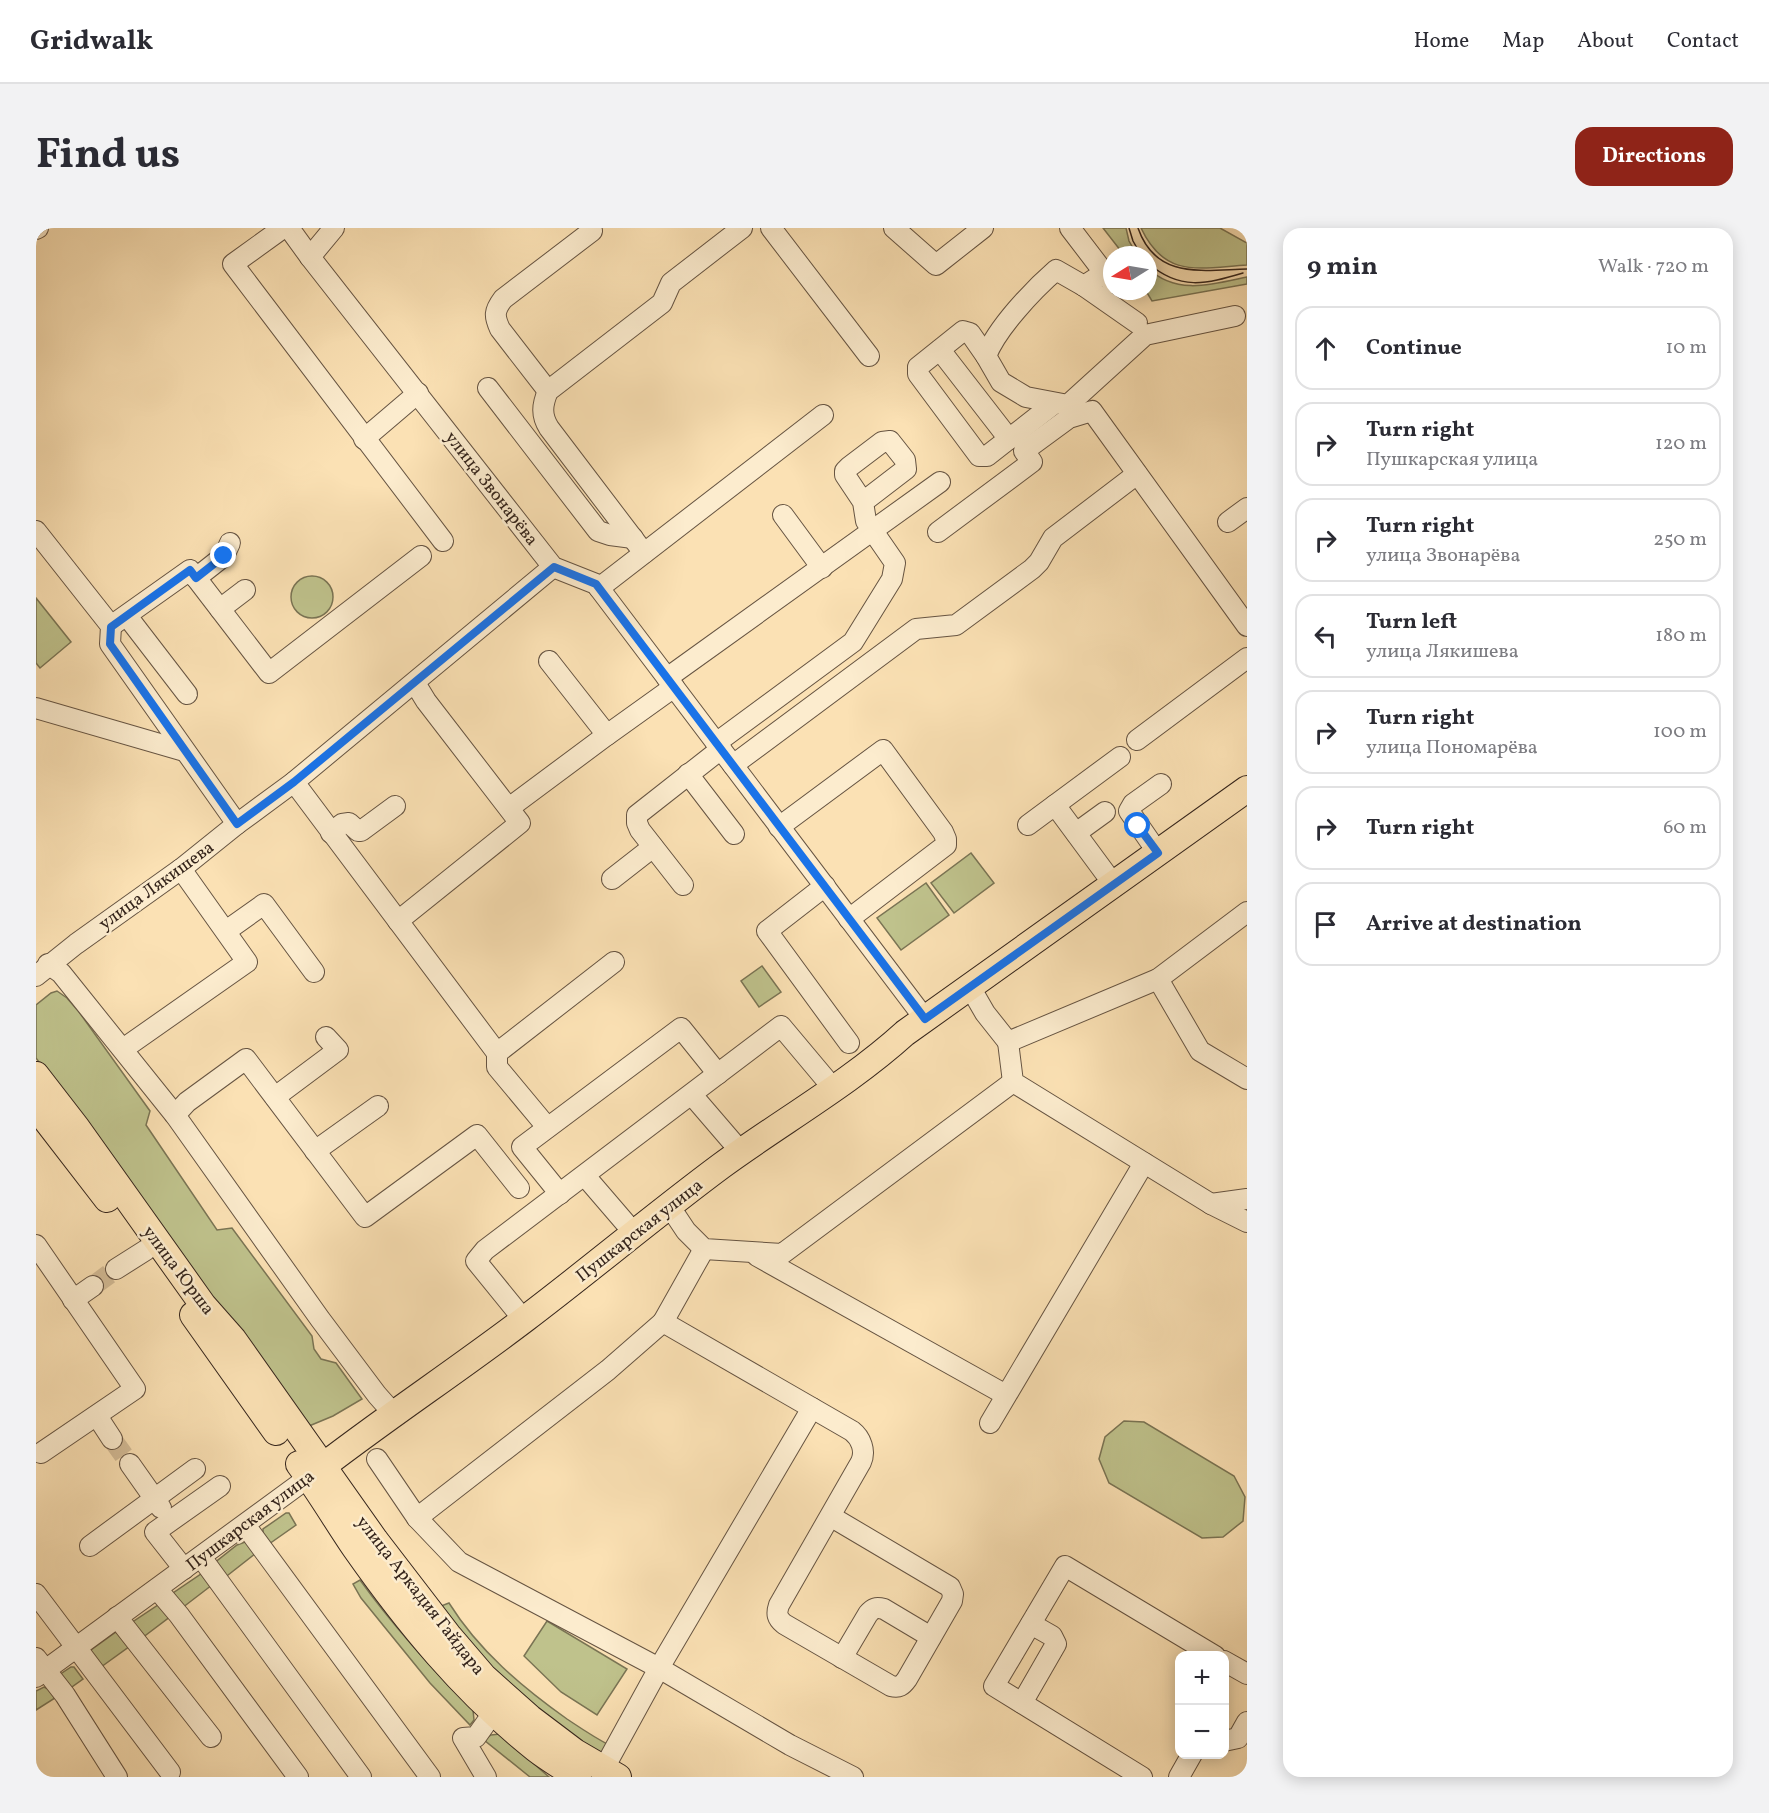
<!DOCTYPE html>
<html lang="en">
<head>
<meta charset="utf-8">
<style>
  body { margin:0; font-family:Vollkorn,serif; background:#f2f2f3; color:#2b2b33 }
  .controls { position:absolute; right:18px; bottom:18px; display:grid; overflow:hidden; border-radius:12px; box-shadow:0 3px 15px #0003 }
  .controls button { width:54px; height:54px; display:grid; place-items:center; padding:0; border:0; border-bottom:2px solid #e1e1e2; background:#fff; color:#2b2b33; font:30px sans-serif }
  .compass { position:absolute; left:1067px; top:18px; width:54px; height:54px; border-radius:50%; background:#fff; box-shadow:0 3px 15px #0003; rotate:259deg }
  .stop { position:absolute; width:18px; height:18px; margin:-14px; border:4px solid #1a73e8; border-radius:50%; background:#fff }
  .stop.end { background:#1a73e8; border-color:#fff; box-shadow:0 2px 6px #0008 }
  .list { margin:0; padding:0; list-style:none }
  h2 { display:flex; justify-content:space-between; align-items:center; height:78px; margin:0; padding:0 24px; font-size:26px }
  h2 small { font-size:20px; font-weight:400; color:#7c7c81 }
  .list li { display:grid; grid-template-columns:39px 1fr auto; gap:18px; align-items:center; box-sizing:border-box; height:84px; margin:0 12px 12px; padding:0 12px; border:2px solid #e1e1e2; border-radius:18px }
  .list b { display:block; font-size:22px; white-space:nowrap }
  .list p { margin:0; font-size:20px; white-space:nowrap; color:#7c7c81 }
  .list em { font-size:20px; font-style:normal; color:#7c7c81 }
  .icon { flex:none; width:33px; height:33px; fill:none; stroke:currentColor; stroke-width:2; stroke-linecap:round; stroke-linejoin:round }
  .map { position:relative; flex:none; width:1211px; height:1549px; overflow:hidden; border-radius:18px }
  header { display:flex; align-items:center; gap:36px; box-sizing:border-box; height:84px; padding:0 30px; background:#fff; border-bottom:2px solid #e1e1e2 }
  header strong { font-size:28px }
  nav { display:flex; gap:33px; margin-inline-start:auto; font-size:21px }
  .intro { display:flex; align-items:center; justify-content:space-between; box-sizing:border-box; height:144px; padding:0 36px }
  h1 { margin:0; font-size:42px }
  .button { padding:15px 27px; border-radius:18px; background:#8f2418; color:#fff; font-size:21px; font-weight:700 }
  main { display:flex; gap:36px; padding:0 36px }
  aside { flex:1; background:#fff; border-radius:18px; box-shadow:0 3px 15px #0003 }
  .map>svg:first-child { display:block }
  .green { fill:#bfc28c; stroke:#7a7454; stroke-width:1.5 }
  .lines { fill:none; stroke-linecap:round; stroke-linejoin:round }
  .minor-tunnel { stroke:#d3bb96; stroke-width:20; stroke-dasharray:20 10; stroke-linecap:butt }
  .minor-casing { stroke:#665442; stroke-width:22 }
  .major-casing { stroke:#35251c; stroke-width:28 }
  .minor { stroke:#fcecce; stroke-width:20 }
  .major { stroke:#fbe1b4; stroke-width:26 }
  .tram { stroke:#35251c; stroke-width:1.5 }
  .route { stroke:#1a73e8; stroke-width:8 }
  .labels { text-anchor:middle; stroke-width:5; stroke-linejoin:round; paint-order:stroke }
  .street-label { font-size:18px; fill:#35251c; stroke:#fcecce }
</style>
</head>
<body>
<header>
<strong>Gridwalk</strong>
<nav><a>Home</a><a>Map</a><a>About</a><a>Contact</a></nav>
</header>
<div class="intro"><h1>Find us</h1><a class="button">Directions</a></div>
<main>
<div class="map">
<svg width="1211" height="1549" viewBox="0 0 1211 1549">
  <rect width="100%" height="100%" fill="#fbe1b4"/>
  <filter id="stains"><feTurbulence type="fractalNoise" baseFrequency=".00333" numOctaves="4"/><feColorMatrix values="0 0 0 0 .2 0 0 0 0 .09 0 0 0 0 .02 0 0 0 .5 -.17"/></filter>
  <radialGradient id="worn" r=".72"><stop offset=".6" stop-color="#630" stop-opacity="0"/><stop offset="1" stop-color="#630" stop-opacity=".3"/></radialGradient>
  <g class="green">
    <polygon points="1067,0 1090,0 1093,13 1101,27 1088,27"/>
    <path d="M1105 0H1184L1211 15V37C1163 40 1129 51 1105 0Z"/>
    <path d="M1112 40C1140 68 1178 56 1211 49V56L1116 73 1110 63H1112Z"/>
    <circle cx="276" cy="369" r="21"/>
    <polygon points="0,370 35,414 4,440 0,435"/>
    <polygon points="935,625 958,655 918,685 895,655"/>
    <polygon points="890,655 913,687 865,722 841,690"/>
    <polygon points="726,738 745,764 723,779 705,753"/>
    <polygon points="21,763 31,770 43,784 114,883 110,897 181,1002 196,1000 276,1108 278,1121 285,1131 300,1135 326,1171 297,1188 273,1198 202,1097 168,1062 101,967 0,830 0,777 15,765"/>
    <polygon points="1088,1193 1108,1194 1198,1248 1209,1269 1207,1293 1187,1309 1166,1310 1073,1255 1063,1231 1069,1209"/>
    <polygon points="250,1285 253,1285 260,1297 233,1316 227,1307 227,1301"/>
    <polygon points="209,1314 214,1316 220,1325 187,1351 177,1336 201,1317"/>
    <polygon points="165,1346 176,1357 146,1380 137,1365"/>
    <path d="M324 1352C358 1399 396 1441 437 1482L438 1492 434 1497 394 1455 325 1370 317 1356Z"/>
    <polygon points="125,1375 135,1388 106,1410 95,1395"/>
    <path d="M413 1375C443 1423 486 1459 531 1491 546 1501 559 1510 575 1518L567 1526 544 1515 457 1444 405 1378Z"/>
    <polygon points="511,1393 591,1441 561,1487 525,1464 488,1428"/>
    <polygon points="80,1404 84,1405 94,1418 65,1439 55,1425 55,1422"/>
    <polygon points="35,1439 38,1439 47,1451 33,1461 23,1447"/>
    <polygon points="8,1459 16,1463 19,1470 0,1482 0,1463"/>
    <polygon points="464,1506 513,1549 494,1549 448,1512 455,1507"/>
  </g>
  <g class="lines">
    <g class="minor-tunnel">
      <polyline points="57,1058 80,1041"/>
      <polyline points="76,1211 94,1236"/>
    </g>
    <defs>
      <g id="minor">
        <polyline points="247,0 197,36 407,313"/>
        <polyline points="253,0 274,29 517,339 560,356 563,360 889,791"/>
        <polyline points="735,0 833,128"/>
        <polyline points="858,0 900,37 947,0"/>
        <polyline points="1034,0 1076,55"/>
        <polyline points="0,1 2,0"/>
        <polyline points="274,29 298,0"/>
        <path d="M1068 45 1048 58 1020 42C997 62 961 100 950 128L965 154 990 169 1032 177 1109 107 1199 88"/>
        <polyline points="1048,58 1101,95"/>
        <polyline points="904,122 973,211"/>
        <polyline points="950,128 934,105 927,103 882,139 882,146 943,228 951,228 1019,175"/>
        <polyline points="452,160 562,303 574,307 597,310"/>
        <path d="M512 163 464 101C458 88 458 83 467 71L556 3"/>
        <polyline points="328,211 382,165"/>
        <polyline points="747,287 786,340"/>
        <polyline points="1192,294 1211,280"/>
        <polyline points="0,303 75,398 74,416 201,596"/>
        <polyline points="902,304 996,234 988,223 1033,190 1056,183 1211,398"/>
        <path d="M608 325 513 200C505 187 506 177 512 163L626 75 635 55 706 0"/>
        <polyline points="160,350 188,328 194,315"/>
        <polyline points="563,360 787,187"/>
        <polyline points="184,381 209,362"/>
        <polyline points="91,388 151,466"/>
        <polyline points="75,398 154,342 233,445 385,328"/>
        <polyline points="513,433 571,507 638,459"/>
        <polyline points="631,450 904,254"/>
        <polyline points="0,480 148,523"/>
        <polyline points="1101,512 1211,430"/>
        <polyline points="680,515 817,414 856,351 859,335 830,293 827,274 809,247 809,243 813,239 846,214 854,213 869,232 870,241 827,274"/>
        <polyline points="697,537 880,401 920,397 996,341 1003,334 1017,310 1101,246"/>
        <polyline points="652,546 698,606"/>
        <polyline points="258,554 461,825 461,839 511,899"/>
        <polyline points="1019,577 1084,529"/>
        <polyline points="473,580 571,507"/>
        <polyline points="992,597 1019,577 1078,657"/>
        <polyline points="743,599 847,522 907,604 910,611 910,617 813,691"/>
        <polyline points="295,605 306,596 313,595 322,603 325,603 359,578"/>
        <polyline points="1040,605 1069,584"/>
        <polyline points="1122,625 1093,583 1097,576 1125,556"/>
        <polyline points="576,651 617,619"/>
        <polyline points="647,657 604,602 601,595 601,587 685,521"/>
        <polyline points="789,658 731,703 813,815"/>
        <polyline points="362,693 484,595 390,473 379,455"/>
        <polyline points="190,703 228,676 278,744"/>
        <polyline points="12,736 25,745 139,887 284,1091 341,1167 357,1185"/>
        <polyline points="0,748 40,716 145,641 201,596 258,554 517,339"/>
        <polyline points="1122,751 1164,823 1211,851"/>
        <polyline points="934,759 949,785 972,814 1122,751 1211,684"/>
        <polyline points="972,814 977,854 1175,976 1211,994"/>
        <polyline points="87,821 211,734 145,641"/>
        <polyline points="461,825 578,734"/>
        <polyline points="656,867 705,924"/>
        <polyline points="239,869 302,822 290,809"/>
        <polyline points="139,887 151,874 210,831 329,989 441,907 483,960"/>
        <polyline points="279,923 342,878"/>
        <polyline points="549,948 598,1005"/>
        <polyline points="524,966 486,919 645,800 682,846"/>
        <polyline points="1175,976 1211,971"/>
        <polyline points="634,979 650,1003 668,1021 746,1026 977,854"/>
        <polyline points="0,1017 99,1161 5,1225"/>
        <path d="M668 1021 627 1094 816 1203C825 1210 830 1223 825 1234L743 1377C740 1386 741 1390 748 1396L855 1458C863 1460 866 1458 871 1451L916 1373 917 1366 914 1359 794 1288"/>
        <polyline points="721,1028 970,1167"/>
        <polyline points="80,1041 110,1022"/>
        <polyline points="37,1072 57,1058"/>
        <polyline points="488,1092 440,1033 449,1022 745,798 797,860"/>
        <polyline points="61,1188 76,1211"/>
        <polyline points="954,1195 1108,935"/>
        <polyline points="341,1231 381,1290 423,1334 623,1440 754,1517 817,1549"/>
        <polyline points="94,1236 125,1280"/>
        <polyline points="381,1290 572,1142 627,1094"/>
        <polyline points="209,1297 394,1549"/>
        <polyline points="54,1318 159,1241"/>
        <polyline points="165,1329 325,1549"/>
        <polyline points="148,1341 119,1304 184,1258"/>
        <polyline points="121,1361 143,1387 262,1549"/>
        <polyline points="0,1366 134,1544"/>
        <polyline points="81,1389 175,1509"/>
        <polyline points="0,1430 29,1467 81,1549"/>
        <path d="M806 1430 832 1386C837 1380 840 1379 848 1381L895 1409"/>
        <polyline points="1188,1433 1211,1446"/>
        <polyline points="0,1449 273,1249"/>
        <polyline points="986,1475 1020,1416 1016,1408 995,1396"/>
        <polyline points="1188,1513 1202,1510 1211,1494"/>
        <polyline points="567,1542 623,1440 776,1180"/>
        <polyline points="450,1549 427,1510 440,1509 457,1485"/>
        <polyline points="1106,1549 958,1458 1029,1338 1179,1428"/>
        <polyline points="1143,1549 1156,1526"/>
      </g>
      <g id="major">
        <polyline points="0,847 41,900 167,1077 197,1111 339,1312 412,1407 448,1449 494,1490 539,1524 582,1549"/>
        <polyline points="0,879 71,971"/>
        <polyline points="157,1087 240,1204"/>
        <path d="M263 1236C283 1263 300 1292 319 1320 371 1394 428 1464 500 1521 513 1531 528 1540 542 1549"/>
        <path d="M273 1249C343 1194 418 1145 489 1091 555 1041 619 987 685 938 745 894 814 855 869 805L1211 561"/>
      </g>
    </defs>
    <use href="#minor" class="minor-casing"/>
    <use href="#major" class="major-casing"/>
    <use href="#minor" class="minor"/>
    <use href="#major" class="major"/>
    <g class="tram">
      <polyline points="1093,0 1097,13 1105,27"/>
      <path d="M1102 0C1120 52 1166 42 1211 41"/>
      <path d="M1112 35C1144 63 1170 56 1207 45"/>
    </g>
  </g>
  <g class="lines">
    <polyline class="route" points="188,328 160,350 154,342 75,399 74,416 201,596 258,554 518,339 560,356 889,791 1122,625 1102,598"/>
  </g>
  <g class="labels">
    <g class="street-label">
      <text transform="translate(456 260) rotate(52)" y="6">улица Звонарёва</text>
      <text transform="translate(120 657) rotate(-36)" y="6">улица Лякишева</text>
      <text transform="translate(603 1002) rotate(-38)" y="6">Пушкарская улица</text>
      <text transform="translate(143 1042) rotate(53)" y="6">улица Юрша</text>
      <text transform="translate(214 1292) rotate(-37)" y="6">Пушкарская улица</text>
      <text transform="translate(385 1367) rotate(52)" y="6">улица Аркадия Гайдара</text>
    </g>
  </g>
  <rect width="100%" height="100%" filter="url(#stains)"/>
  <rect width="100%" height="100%" fill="url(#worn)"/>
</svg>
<div class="controls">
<button>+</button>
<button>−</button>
</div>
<svg class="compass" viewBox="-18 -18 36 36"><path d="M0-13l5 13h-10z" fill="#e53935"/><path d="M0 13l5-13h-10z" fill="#7c7c81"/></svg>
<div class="stop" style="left:1102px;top:598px"></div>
<div class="stop end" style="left:188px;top:328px"></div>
</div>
<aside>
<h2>9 min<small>Walk · 720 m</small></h2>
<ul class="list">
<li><svg class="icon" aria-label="ahead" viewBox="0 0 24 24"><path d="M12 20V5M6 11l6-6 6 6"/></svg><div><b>Continue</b></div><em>10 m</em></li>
<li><svg class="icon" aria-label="right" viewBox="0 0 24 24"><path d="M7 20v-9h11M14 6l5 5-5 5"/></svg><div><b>Turn right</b><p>Пушкарская улица</p></div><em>120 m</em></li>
<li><svg class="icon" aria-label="right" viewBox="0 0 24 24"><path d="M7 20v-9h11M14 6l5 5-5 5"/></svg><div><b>Turn right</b><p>улица Звонарёва</p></div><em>250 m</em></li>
<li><svg class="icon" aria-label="left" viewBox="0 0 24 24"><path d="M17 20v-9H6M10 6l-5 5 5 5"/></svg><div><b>Turn left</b><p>улица Лякишева</p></div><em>180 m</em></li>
<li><svg class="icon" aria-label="right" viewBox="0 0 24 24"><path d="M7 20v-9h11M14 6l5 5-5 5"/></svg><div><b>Turn right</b><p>улица Пономарёва</p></div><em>100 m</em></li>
<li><svg class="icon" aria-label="right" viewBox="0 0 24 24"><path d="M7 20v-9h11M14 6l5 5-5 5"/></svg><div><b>Turn right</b></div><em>60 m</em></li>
<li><svg class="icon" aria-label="arrive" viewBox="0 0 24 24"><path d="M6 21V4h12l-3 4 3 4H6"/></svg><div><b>Arrive at destination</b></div></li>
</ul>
</aside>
</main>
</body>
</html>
